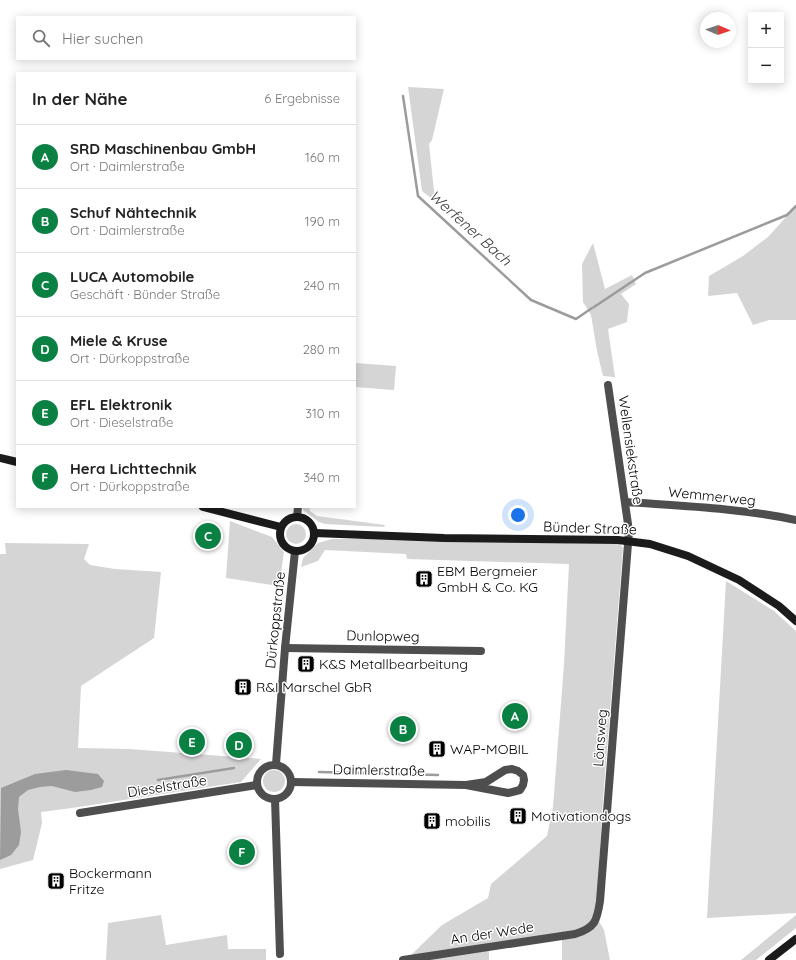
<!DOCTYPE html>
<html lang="de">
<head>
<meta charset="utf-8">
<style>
  body { margin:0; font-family:Quicksand,sans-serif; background:#f2f2f2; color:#222 }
  .controls { position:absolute; right:12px; top:12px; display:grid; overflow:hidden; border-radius:0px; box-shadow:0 2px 10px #0003 }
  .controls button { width:36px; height:36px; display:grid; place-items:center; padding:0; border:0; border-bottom:1px solid #e0e0e0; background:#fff; color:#222; font:20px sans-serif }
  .compass { position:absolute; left:700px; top:12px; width:36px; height:36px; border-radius:50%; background:#fff; box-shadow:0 2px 10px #0003; rotate:92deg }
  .you { position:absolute; left:518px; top:515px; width:14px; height:14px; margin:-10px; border:3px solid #fff; border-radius:50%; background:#1a73e8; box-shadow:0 0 0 6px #1a73e833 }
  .badge { display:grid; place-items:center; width:26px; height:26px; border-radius:50%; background:#0b8043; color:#fff; font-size:13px; font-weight:700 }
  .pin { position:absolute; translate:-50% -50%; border:2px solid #fff; box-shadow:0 1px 4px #0006 }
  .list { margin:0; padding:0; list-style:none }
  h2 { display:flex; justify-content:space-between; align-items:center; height:52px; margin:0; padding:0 16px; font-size:17px }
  h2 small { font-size:13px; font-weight:400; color:#767676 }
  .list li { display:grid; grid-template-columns:26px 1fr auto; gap:12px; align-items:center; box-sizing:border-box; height:64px; padding:0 16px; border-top:1px solid #e0e0e0 }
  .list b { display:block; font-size:15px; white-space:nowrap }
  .list p { margin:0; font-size:13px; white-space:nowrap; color:#767676 }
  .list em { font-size:13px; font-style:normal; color:#767676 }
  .icon { flex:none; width:22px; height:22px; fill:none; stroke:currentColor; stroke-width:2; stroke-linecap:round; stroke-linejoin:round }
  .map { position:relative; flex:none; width:796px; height:960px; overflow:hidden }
  .search { position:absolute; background:#fff; box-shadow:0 2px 10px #0003; left:16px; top:16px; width:340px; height:44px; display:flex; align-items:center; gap:10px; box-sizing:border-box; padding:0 14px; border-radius:0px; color:#767676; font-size:15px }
  .panel { position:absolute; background:#fff; box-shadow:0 2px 10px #0003; left:16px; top:72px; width:340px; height:436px; border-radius:0px }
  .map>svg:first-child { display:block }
  .green { fill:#d5d5d5 }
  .water { fill:#9c9c9c }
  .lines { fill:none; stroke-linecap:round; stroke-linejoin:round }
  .stream { stroke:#9c9c9c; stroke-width:2.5 }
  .street { stroke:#4e4e4e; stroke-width:8 }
  .secondary { stroke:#1b1b1b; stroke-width:8 }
  .labels { text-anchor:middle; stroke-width:3; stroke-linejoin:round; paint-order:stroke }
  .street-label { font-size:14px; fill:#000; stroke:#fff }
  .poi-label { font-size:14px; fill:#000; stroke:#fff; text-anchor:start }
  .water-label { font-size:15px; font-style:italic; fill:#3d3d3d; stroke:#fff }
</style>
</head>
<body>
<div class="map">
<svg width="796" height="960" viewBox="0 0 796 960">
  <rect width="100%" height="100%" fill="#fff"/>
  <g class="green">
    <polygon points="408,87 444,89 432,140 429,144 435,201 422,191"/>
    <polygon points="796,206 796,320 769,320 753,325 737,293 708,296 709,276 743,256 768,237"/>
    <polygon points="593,243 605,289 632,275 636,284 621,294 629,304 627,322 608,329 615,377 603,376 597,351 591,315 583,302 582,264"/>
    <polygon points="355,363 396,366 394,390 355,387"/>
    <polygon points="303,507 309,507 310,511 317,516 385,525 384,527 325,524 319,522 303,510"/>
    <polygon points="230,521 272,537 284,552 279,586 226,578"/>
    <circle cx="296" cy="534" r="10"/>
    <polygon points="332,539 387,539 607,544 620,544 623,548 603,800 597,900 595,914 604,930 610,960 562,960 562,933 489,943 489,960 410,960 410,956 442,925 488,898 491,884 547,836 553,807 564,664 569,564 407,559 406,554 325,550 318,561 301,567 303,558 318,543"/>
    <polygon points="5,543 89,544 84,559 90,565 115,569 161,572 154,638 81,686 78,748 129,749 261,759 241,782 72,808 41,812 42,823 33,860 0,869 0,554 6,554"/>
    <polygon points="726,581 774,611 796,631 796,913 707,918"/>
    <circle cx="274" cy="781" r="11"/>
    <polygon points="161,915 166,945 227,935 228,949 266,949 266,960 106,960 108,923"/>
    <polygon points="796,915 796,928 756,960 741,960"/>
  </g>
  <polygon class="water" points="66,770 98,774 104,781 102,787 91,790 75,792 52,786 40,787 28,790 19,797 18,809 21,832 19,845 11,855 0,860 1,788 35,774"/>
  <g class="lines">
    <g class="stream">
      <polyline points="403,96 418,196 531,300 576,319 592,308"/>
      <polyline points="594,307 645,273 787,215 796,206"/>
      <polyline points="319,772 438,775"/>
      <polyline points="158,780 234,768"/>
    </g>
    <g class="street">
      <path d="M626 502C682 506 740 508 796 520"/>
      <polyline points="297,517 298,507"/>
      <polyline points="285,648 481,651"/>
      <polyline points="276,764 285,648 295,551"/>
      <circle cx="274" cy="782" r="17"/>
      <polyline points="291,782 466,785 508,793 520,790 523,785 524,780 523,775 518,771 512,769 505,770 486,782 466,785"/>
      <polyline points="275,799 280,954"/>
      <polyline points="80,813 257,785"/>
      <path d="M403 960 575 934C595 928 597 921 600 901L629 531 608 385"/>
    </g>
    <g class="secondary">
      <polyline points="0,458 17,462"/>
      <polyline points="203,507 281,527"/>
      <circle cx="297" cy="534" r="17"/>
      <polyline points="314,533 444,538 618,540 650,544 688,556 739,580 779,606 796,621"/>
      <polyline points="769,960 796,939"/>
    </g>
  </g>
  <defs>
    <symbol id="building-square" viewBox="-11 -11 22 22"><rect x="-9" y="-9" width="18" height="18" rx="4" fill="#000" stroke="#fff"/><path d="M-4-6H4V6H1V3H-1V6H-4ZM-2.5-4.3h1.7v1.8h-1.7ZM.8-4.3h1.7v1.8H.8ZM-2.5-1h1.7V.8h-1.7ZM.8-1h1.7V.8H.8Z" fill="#fff"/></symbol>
  </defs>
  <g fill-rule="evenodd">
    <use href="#building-square" x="414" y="569" width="20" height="20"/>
    <use href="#building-square" x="296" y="654" width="20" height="20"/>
    <use href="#building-square" x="233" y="677" width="20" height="20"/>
    <use href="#building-square" x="427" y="739" width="20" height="20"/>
    <use href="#building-square" x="508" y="806" width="20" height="20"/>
    <use href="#building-square" x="422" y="811" width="20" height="20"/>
    <use href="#building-square" x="46" y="871" width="20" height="20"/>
  </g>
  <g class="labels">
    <g class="street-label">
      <text transform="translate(631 450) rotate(82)" y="5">Wellensiekstraße</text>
      <text transform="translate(712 496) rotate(6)" y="5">Wemmerweg</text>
      <text transform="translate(590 528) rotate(2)" y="5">Bünder Straße</text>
      <text transform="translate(275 620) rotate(-84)" y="5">Dürkoppstraße</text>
      <text transform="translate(383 636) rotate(1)" y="5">Dunlopweg</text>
      <text transform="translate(600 738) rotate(-86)" y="5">Lönsweg</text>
      <text transform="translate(379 770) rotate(1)" y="5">Daimlerstraße</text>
      <text transform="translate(167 786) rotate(-9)" y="5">Dieselstraße</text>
      <text transform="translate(492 933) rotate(-9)" y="5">An der Wede</text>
    </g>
    <g class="poi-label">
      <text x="437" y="576">EBM Bergmeier<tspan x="437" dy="16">GmbH &amp; Co. KG</tspan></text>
      <text x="319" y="669">K&amp;S Metallbearbeitung</text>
      <text x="256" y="692">R&amp;I Marschel GbR</text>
      <text x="450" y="754">WAP-MOBIL</text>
      <text x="531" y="821">Motivationdogs</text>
      <text x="445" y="826">mobilis</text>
      <text x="69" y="878">Bockermann<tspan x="69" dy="16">Fritze</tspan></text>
    </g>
    <g class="water-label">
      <text transform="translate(470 228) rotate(42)" y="5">Werfener Bach</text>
    </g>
  </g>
</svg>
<div class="controls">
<button>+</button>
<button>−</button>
</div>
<svg class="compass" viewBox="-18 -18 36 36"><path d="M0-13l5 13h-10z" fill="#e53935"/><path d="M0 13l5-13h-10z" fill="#767676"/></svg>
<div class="you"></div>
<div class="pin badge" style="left:515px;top:716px">A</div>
<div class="pin badge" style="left:403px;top:729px">B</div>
<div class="pin badge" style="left:208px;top:536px">C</div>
<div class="pin badge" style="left:239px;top:745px">D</div>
<div class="pin badge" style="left:192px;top:742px">E</div>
<div class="pin badge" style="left:242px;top:852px">F</div>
<div class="search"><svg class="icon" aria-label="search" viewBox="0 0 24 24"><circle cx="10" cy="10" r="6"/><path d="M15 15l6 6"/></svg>Hier suchen</div>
<section class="panel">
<h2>In der Nähe<small>6 Ergebnisse</small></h2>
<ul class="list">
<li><span class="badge">A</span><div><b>SRD Maschinenbau GmbH</b><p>Ort · Daimlerstraße</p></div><em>160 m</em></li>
<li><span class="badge">B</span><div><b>Schuf Nähtechnik</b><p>Ort · Daimlerstraße</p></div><em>190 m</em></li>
<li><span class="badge">C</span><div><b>LUCA Automobile</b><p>Geschäft · Bünder Straße</p></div><em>240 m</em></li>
<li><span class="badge">D</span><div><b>Miele &amp; Kruse</b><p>Ort · Dürkoppstraße</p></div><em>280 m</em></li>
<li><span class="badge">E</span><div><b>EFL Elektronik</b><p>Ort · Dieselstraße</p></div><em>310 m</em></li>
<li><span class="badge">F</span><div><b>Hera Lichttechnik</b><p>Ort · Dürkoppstraße</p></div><em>340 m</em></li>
</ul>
</section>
</div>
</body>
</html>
